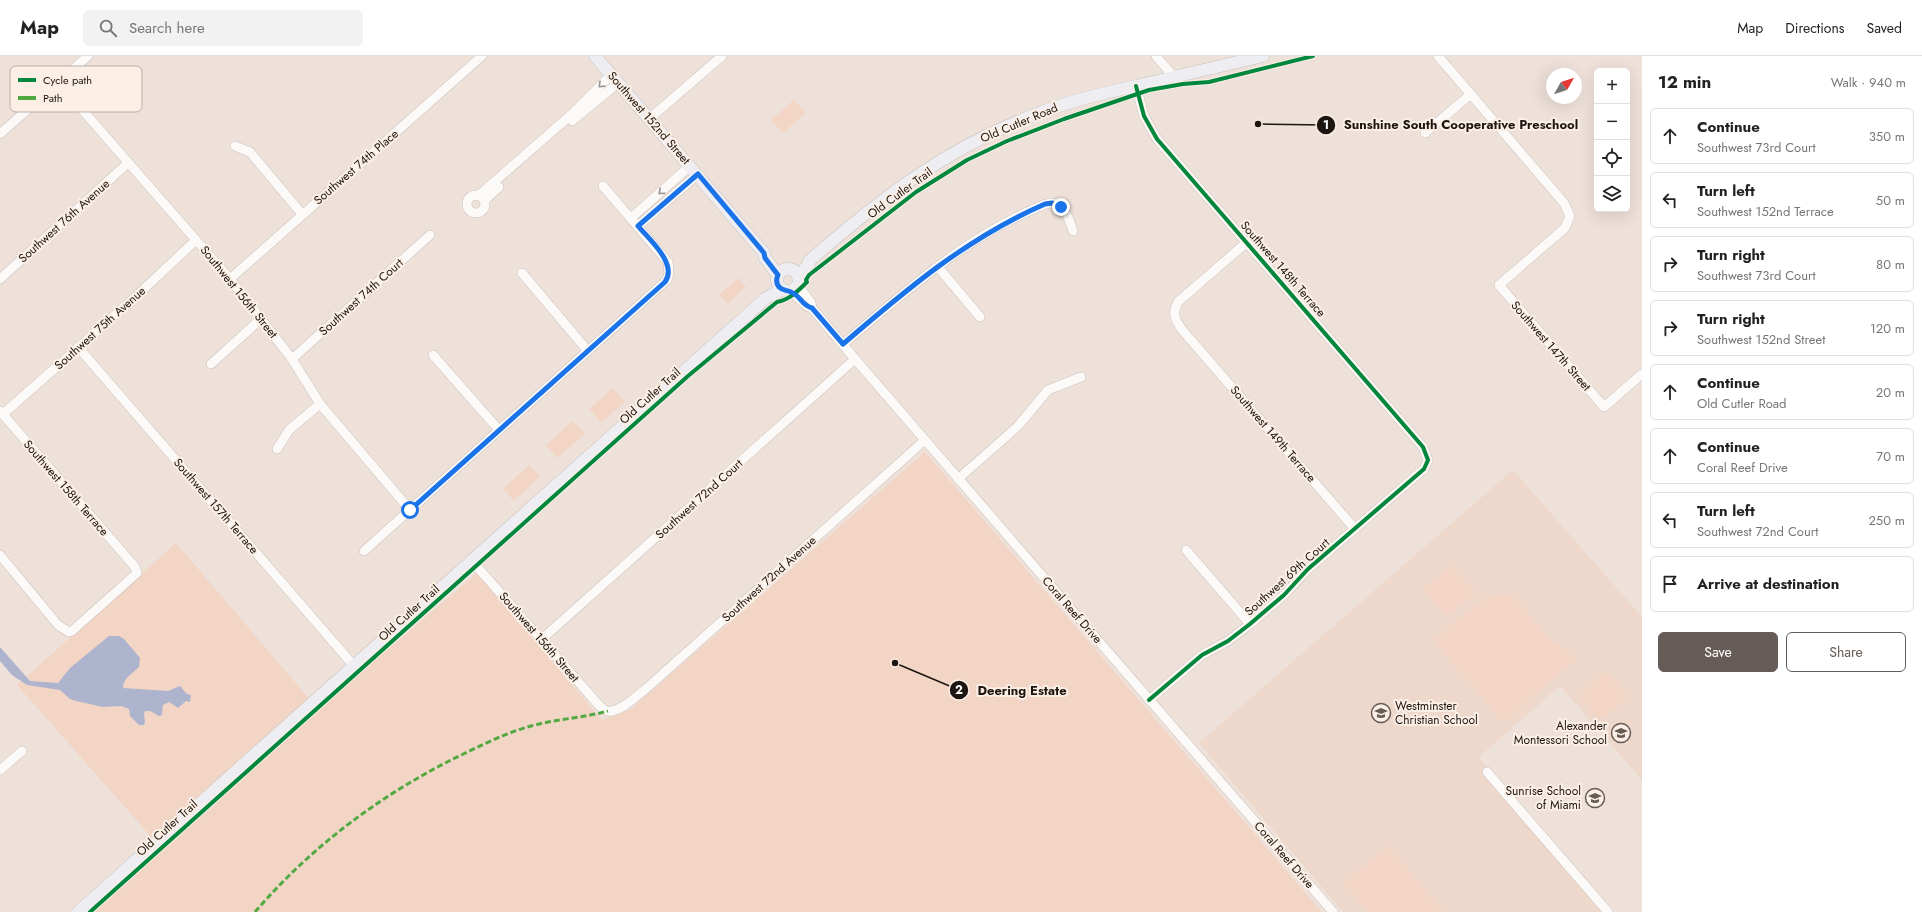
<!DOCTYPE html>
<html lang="en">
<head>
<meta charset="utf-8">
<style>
  body { margin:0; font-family:Jost,sans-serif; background:#f2f2f2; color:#222 }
  .controls { position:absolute; right:12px; top:12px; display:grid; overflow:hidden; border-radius:6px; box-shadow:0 4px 16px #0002 }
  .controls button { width:36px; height:36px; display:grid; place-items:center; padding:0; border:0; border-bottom:1px solid #e0e0e0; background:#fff; color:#222; font:20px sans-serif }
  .compass { position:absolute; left:1546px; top:12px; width:36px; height:36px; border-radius:50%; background:#fff; box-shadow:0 4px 16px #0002; rotate:51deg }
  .stop { position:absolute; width:12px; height:12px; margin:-9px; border:3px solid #1a73e8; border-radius:50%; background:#fff }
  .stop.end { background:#1a73e8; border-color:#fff; box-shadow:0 1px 4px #0008 }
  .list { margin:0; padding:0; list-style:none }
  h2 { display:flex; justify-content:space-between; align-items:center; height:52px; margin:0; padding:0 16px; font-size:17px }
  h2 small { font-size:13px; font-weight:400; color:#767676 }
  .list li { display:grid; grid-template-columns:26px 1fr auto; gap:12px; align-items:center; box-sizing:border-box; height:56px; margin:0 8px 8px; padding:0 8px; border:1px solid #e0e0e0; border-radius:6px }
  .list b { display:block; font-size:15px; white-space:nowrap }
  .list p { margin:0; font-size:13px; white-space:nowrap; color:#767676 }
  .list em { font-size:13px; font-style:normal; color:#767676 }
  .actions { display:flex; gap:8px; padding:12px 16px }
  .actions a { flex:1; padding:9px 0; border:1px solid #665c57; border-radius:6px; text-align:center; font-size:14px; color:#665c57 }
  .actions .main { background:#665c57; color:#fff }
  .icon { flex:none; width:22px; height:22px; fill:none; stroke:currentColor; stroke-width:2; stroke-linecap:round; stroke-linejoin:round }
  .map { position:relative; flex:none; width:1642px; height:856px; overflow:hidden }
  header { display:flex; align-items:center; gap:24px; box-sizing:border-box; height:56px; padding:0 20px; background:#fff; border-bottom:1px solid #e0e0e0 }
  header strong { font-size:19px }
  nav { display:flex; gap:22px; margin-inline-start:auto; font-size:14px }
  .search { width:280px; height:36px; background:#f2f2f2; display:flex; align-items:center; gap:10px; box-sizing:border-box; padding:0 14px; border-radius:6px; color:#767676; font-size:15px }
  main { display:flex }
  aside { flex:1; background:#fff }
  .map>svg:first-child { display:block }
  .built { fill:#eed8cb }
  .green { fill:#f2d5c5 }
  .water { fill:#aeb4ce }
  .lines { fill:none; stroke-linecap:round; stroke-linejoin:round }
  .minor-casing { stroke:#cac0ba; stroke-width:10 }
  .major-casing { stroke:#c7c1bd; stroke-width:13 }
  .minor { stroke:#fcfaf9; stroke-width:9 }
  .major { stroke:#eeeef2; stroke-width:12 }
  .quiet { stroke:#52a942; stroke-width:3; stroke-dasharray:6 3; stroke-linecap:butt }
  .cycleway-casing { stroke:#fcefe6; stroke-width:6 }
  .cycleway { stroke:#00873e; stroke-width:4 }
  .oneway { stroke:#989391 }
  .route { stroke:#1a73e8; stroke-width:5 }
  .labels { text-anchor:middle; stroke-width:4; stroke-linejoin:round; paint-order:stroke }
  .street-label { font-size:12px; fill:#1d1511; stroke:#fcefe6 }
  .poi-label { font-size:12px; fill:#1d1511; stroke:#fcefe6; text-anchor:end }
  .key { fill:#fcefe6; stroke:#b9aea6; stroke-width:1 }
  .key-label { font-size:11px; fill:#1d1511 }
  .leader { fill:none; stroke:#1d1511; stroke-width:1.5 }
  .callout-dot { fill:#1d1511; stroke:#fcefe6; stroke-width:1.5 }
  .mark-label { font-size:12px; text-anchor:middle; font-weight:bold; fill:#fff }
  .callout-label { font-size:13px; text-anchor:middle; font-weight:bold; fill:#1d1511; stroke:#fcefe6; stroke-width:4; stroke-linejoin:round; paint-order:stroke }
</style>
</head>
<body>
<header>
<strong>Map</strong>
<div class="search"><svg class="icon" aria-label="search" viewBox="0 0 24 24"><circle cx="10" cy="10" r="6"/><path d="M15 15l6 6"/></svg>Search here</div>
<nav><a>Map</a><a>Directions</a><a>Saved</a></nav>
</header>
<main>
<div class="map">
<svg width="1642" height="856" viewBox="0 0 1642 856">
  <rect width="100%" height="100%" fill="#eee1da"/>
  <polygon class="built" points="1513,414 1642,561 1642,724 1560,630 1479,701 1613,856 1343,856 1199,687"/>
  <g class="green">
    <polygon points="794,44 806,57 783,77 771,64"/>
    <polygon points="738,222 746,231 727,248 719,239"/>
    <polygon points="613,332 625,346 601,366 589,353"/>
    <polygon points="573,365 585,378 557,402 546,389"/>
    <polygon points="925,396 1322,856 94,856 162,793 17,629 176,487 318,653 477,517 602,664 631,653"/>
    <polygon points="529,409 540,421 514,445 503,433"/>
    <polygon points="1451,509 1475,537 1447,561 1423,534"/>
    <polygon points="1512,539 1551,584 1577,602 1507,664 1501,664 1433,584 1482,544 1493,540"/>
    <polygon points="1604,617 1608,617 1627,638 1627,642 1601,663 1598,662 1580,642 1581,637"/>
    <polygon points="1388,790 1444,856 1368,856 1343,828"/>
  </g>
  <path class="water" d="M109 580H119L124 583 140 602 139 611C132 618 123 622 123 632L168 635 180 630 187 638 191 639 190 646 186 645 178 652 169 646 163 649 162 659 159 660 150 655H145L144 658 145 666 144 669H139L130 660 129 653 121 650 103 651 76 645 70 643 60 634 27 629 12 619 0 605V591L30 625 58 627 70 612Z"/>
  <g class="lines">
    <defs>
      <g id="minor">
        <polyline points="1156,0 1174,21"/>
        <polyline points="1438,0 1564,147 1570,160 1565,172 1499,229 1604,351 1642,318"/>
        <polyline points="58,26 230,223 292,303 320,348 410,454"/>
        <polyline points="1136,30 1144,60 1157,83 1423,391 1428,404 1424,413 1308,513 1284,539 1250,568 1228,585 1202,599 1149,644"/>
        <polyline points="649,63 722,0"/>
        <polyline points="572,65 618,27"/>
        <polyline points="1425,77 1471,38"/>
        <polyline points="0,78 88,0"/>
        <polyline points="235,90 250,96 302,158"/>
        <circle cx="476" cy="148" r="9"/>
        <polyline points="478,140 572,58 611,19"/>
        <polyline points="484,145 499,131"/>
        <polyline points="631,162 690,110"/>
        <polyline points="638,170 698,118"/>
        <path d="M1246 187 1179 245C1168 260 1180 271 1190 283L1355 473"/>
        <polyline points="938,211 980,261"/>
        <polyline points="522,217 587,294"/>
        <polyline points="0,223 128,107"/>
        <polyline points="230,223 482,0"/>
        <polyline points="798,229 811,247 812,252 855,303 1333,856"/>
        <polyline points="790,235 808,251"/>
        <path d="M843 288C901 240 958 187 1027 156 1035 153 1045 146 1053 147 1066 150 1069 164 1073 175"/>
        <polyline points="78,291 354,610"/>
        <polyline points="433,299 499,374"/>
        <polyline points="292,303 430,179"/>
        <polyline points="211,308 262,262"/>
        <polyline points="0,355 135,511 137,517 72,575 69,576 58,569 0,499"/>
        <polyline points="3,358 130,246 196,184"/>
        <polyline points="277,393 289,374 320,348"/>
        <polyline points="958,423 1018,370 1048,334 1081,321"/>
        <polyline points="1186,494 1250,568"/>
        <polyline points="364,495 667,224 669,217 668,206 603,130"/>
        <path d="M472 505 597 647C600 650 603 654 607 655 619 658 639 638 648 631L925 384"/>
        <polyline points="542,583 855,303"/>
        <polyline points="0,714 22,695"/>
        <polyline points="1487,716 1608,856"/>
      </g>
      <g id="major">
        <polyline points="595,0 764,197 765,202 778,219"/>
        <circle cx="788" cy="224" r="11"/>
        <path d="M798 221 809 208V205C880 143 947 91 1037 58 1069 45 1102 37 1136 30 1178 20 1220 10 1263 0"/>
        <polyline points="78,856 766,242 782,234"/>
      </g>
    </defs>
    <use href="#minor" class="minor-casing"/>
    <use href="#major" class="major-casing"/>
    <use href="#minor" class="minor"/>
    <use href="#major" class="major"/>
    <path class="quiet" d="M255 856C311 791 379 740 455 702 480 690 505 677 531 670 556 663 583 662 608 655"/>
    <defs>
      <g id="cycleway">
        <polyline points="1136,30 1144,60 1157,83 1423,391 1428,404 1424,413 1308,513 1284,539 1250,568 1228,585 1202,599 1149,644"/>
        <path d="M90 856 688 320 777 246C789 244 798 235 807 226L806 224 809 219 916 136 967 104 1007 85 1064 63 1149 34 1183 28 1209 26 1313 0"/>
      </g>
    </defs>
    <use href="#cycleway" class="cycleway-casing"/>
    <use href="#cycleway" class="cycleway"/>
  </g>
  <defs><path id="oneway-chevron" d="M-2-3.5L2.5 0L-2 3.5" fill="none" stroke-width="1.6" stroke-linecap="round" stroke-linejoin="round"/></defs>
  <g class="oneway">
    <use href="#oneway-chevron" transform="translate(601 29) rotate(136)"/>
    <use href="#oneway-chevron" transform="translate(661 136) rotate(138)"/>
  </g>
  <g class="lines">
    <path class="route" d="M410 454 665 226C678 208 649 183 638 170L698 118 764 197 765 202 778 219C776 223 776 227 779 231 783 235 787 234 791 236 800 239 802 250 812 252L843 288C907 233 967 182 1045 148L1052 147 1061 151"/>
  </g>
  <defs>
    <symbol id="school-ring" viewBox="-11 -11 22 22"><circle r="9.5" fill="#fcefe6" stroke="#665c57" stroke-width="1.5"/><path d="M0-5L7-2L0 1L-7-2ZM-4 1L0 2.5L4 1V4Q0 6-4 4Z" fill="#665c57"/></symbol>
  </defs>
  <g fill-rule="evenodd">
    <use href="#school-ring" x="1370" y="646" width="22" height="22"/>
    <use href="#school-ring" x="1610" y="666" width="22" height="22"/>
    <use href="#school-ring" x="1584" y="731" width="22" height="22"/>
  </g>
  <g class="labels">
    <g class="street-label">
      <text transform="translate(649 62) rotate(49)" y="4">Southwest 152nd Street</text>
      <text transform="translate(1019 67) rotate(-23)" y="4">Old Cutler Road</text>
      <text transform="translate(356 111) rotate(-41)" y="4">Southwest 74th Place</text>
      <text transform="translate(900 137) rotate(-36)" y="4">Old Cutler Trail</text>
      <text transform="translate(64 165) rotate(-42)" y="4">Southwest 76th Avenue</text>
      <text transform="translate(1283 213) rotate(49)" y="4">Southwest 148th Terrace</text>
      <text transform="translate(239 236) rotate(51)" y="4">Southwest 156th Street</text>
      <text transform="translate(361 241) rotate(-42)" y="4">Southwest 74th Court</text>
      <text transform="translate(100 272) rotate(-42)" y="4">Southwest 75th Avenue</text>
      <text transform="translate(1551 290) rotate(49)" y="4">Southwest 147th Street</text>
      <text transform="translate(650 340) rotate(-42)" y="4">Old Cutler Trail</text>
      <text transform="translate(1273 378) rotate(49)" y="4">Southwest 149th Terrace</text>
      <text transform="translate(66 432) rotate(49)" y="4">Southwest 158th Terrace</text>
      <text transform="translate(699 443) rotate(-42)" y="4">Southwest 72nd Court</text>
      <text transform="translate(216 450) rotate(49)" y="4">Southwest 157th Terrace</text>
      <text transform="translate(1287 521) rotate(-42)" y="4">Southwest 69th Court</text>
      <text transform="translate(769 523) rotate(-42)" y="4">Southwest 72nd Avenue</text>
      <text transform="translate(1072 554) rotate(49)" y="4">Coral Reef Drive</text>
      <text transform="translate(409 557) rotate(-42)" y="4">Old Cutler Trail</text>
      <text transform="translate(539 581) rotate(49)" y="4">Southwest 156th Street</text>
      <text transform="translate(167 772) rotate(-42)" y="4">Old Cutler Trail</text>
      <text transform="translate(1284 799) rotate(49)" y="4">Coral Reef Drive</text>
    </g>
    <g class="poi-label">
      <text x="1395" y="654" text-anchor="start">Westminster<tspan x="1395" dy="14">Christian School</tspan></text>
      <text x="1607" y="674">Alexander<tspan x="1607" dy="14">Montessori School</tspan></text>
      <text x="1581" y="739">Sunrise School<tspan x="1581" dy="14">of Miami</tspan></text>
    </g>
  </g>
  <rect x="10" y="10" width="132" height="46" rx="6" class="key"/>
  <rect x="18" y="22" width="18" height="4" fill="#00873e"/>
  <rect x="18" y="40" width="18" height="4" fill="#52a942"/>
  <g class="key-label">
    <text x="43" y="28">Cycle path</text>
    <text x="43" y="46">Path</text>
  </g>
  <path class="leader" d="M1258 68L1326 69M895 607L959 634"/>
  <g class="callout-dot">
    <circle cx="1258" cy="68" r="4"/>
    <circle cx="895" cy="607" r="4"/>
    <circle cx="1326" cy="69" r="10"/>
    <circle cx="959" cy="634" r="10"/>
  </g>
  <g class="mark-label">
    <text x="1326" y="73">1</text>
    <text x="959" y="638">2</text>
  </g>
  <g class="callout-label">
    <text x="1461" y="73">Sunshine South Cooperative Preschool</text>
    <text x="1022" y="639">Deering Estate</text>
  </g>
</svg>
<div class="controls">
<button>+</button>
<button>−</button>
<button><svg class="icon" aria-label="locate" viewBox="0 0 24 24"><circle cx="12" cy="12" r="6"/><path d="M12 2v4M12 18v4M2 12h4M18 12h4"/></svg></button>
<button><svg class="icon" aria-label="layers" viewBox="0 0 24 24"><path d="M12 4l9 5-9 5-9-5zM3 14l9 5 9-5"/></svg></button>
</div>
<svg class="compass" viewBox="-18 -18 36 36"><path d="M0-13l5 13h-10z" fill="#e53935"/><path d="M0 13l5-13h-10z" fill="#767676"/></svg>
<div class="stop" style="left:410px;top:454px"></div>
<div class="stop end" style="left:1061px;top:151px"></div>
</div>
<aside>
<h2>12 min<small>Walk · 940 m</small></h2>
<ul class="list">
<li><svg class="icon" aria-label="ahead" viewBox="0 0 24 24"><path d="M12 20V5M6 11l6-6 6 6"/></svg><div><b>Continue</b><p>Southwest 73rd Court</p></div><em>350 m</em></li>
<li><svg class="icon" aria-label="left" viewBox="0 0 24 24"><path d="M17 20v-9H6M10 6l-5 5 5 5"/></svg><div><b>Turn left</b><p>Southwest 152nd Terrace</p></div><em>50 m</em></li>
<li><svg class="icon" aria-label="right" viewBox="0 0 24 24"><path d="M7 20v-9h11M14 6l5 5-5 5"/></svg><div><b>Turn right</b><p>Southwest 73rd Court</p></div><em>80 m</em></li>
<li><svg class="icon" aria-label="right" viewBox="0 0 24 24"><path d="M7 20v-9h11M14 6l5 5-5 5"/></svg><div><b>Turn right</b><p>Southwest 152nd Street</p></div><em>120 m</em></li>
<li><svg class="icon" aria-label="ahead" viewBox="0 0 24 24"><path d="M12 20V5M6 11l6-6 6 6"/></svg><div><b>Continue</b><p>Old Cutler Road</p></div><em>20 m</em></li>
<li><svg class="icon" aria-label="ahead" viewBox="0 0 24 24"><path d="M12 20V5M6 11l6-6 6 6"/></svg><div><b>Continue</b><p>Coral Reef Drive</p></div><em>70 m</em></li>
<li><svg class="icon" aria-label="left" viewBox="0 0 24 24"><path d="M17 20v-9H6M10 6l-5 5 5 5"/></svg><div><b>Turn left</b><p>Southwest 72nd Court</p></div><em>250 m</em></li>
<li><svg class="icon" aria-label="arrive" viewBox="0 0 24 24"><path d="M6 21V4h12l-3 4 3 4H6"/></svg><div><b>Arrive at destination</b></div></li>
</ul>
<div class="actions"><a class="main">Save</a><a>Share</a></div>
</aside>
</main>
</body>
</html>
